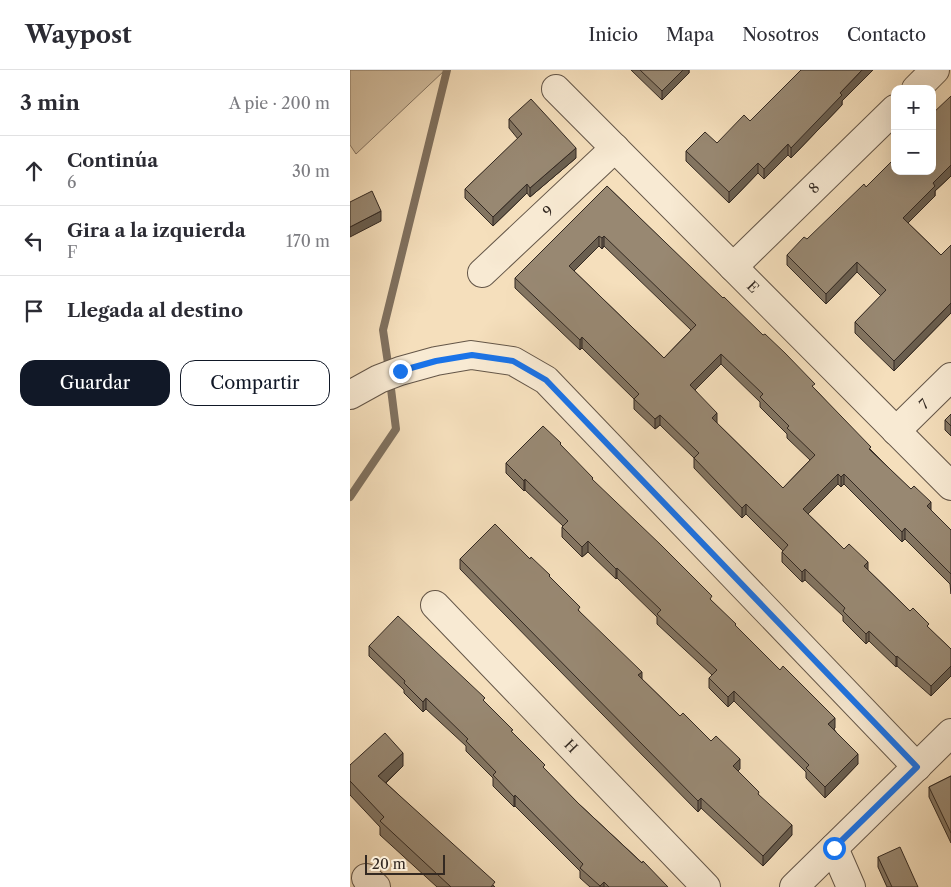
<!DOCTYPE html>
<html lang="es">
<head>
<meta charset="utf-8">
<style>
  body { margin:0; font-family:"Libre Caslon Text",serif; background:#f7f7f7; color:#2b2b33 }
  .controls { position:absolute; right:15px; top:15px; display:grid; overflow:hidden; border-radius:10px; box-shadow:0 5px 20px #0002 }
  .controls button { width:45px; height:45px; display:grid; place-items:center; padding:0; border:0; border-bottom:1px solid #e1e1e2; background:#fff; color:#2b2b33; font:25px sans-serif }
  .scale { position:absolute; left:15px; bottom:12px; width:80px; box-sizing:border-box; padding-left:5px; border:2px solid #332922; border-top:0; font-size:14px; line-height:18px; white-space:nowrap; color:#332922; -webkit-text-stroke:4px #f8ead3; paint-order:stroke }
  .stop { position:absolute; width:15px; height:15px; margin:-11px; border:4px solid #1a73e8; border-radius:50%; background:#fff }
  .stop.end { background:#1a73e8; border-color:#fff; box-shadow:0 1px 5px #0008 }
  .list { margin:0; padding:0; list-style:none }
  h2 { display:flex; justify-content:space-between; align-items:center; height:65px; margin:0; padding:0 20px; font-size:21px }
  h2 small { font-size:16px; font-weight:400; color:#7c7c81 }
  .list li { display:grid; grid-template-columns:32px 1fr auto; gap:15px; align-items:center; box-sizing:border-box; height:70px; padding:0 20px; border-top:1px solid #e1e1e2 }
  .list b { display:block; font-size:19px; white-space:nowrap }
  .list p { margin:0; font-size:16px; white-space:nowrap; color:#7c7c81 }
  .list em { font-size:16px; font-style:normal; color:#7c7c81 }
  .actions { display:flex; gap:10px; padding:15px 20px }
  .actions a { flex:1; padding:11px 0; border:1px solid #111827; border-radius:15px; text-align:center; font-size:18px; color:#111827 }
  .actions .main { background:#111827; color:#fff }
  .icon { flex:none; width:28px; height:28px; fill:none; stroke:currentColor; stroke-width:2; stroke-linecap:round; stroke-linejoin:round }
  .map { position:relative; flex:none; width:601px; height:817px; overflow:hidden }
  header { display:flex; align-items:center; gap:30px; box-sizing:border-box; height:70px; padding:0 25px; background:#fff; border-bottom:1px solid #e1e1e2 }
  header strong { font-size:24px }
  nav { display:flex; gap:28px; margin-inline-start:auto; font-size:18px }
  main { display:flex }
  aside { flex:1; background:#fff }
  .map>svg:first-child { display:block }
  .green { fill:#d4c0a2; stroke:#847462 }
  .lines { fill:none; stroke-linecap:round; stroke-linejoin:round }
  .stream { stroke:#80715f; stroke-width:8 }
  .minor-casing { stroke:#645648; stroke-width:30 }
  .minor { stroke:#f8ead3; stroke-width:28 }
  .wall { fill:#837562; stroke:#332922; fill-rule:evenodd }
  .shaded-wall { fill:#6a5f50; stroke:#332922 }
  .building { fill:#988872; stroke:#332922; fill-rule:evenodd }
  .route { stroke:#1a73e8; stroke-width:6 }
  .labels { text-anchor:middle; stroke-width:4; stroke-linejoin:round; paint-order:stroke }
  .street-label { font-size:14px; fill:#332922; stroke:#f8ead3 }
</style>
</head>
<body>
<header>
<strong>Waypost</strong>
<nav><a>Inicio</a><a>Mapa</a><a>Nosotros</a><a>Contacto</a></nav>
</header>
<main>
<aside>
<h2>3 min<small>A pie · 200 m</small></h2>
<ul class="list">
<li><svg class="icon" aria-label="ahead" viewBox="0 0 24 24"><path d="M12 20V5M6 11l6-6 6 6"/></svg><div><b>Continúa</b><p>6</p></div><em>30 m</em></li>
<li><svg class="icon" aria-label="left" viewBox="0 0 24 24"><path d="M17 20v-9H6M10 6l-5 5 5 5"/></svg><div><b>Gira a la izquierda</b><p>F</p></div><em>170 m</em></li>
<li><svg class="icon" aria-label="arrive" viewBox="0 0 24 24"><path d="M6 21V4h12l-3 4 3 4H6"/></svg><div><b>Llegada al destino</b></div></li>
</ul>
<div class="actions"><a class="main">Guardar</a><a>Compartir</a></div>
</aside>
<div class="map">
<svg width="601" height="817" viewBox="0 0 601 817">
  <rect width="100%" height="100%" fill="#f5dfbc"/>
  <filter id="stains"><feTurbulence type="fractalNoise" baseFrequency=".004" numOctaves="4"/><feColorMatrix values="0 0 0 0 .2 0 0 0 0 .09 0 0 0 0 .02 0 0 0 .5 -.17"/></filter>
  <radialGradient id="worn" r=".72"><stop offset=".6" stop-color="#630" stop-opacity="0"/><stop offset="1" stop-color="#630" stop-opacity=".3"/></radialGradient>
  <polygon class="green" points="0,0 95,0 6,84 0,75"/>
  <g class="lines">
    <g class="stream">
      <polyline points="39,300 33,260 97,0"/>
      <polyline points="0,427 46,359 40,311"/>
    </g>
    <defs>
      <g id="minor">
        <polyline points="206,19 601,416"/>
        <polyline points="566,19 585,0"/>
        <polyline points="383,197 545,39"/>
        <polyline points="132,203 265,78"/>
        <polyline points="0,325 29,309 50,301 86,291 121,285 163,291 196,310 567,697"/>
        <polyline points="546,361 601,307"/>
        <polyline points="85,535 356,817"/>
        <polyline points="484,778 501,817"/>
        <polyline points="16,808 26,817"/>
        <polyline points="444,817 601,663"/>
      </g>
    </defs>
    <use href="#minor" class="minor-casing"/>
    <use href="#minor" class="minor"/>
  </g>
  <g class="wall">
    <polygon points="281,0 339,0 339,3 312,30"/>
    <polygon points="451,0 523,0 492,31 492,35 441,88 438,85 414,109 408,103 379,133 336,91 336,81 367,73 400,51"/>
    <polygon points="601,26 601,106 585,121 585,126 558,153 591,185 601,175 601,243 544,301 505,263 505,252 531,226 507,202 476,234 437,195 437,185 545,101"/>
    <polygon points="159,49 226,88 180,127 177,123 143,156 115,128 115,119 168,69 159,58"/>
    <path d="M257 116 465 319 521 380 601 460V524L600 514 555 469 552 472 494 414 491 417 488 414 458 444 494 479 518 500 560 541 601 579V606L581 626 547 596 546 597 519 571 516 574 493 551V546L455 510 452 512 432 492V482L433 481 396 444 392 448 344 398V388L310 355 305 359 284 339V329L232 278 230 280 165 218V208ZM249 176 252 179 254 176 341 260 314 288 224 201ZM371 294 410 332V337L437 364V368L460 390 433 418 367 353 345 320Z"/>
    <polygon points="601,344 601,366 595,360 595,350"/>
    <polygon points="211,376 243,411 362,531 386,556 485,658 484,659 508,694 475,728 456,708 456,702 384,631 378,637 359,618 359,608 362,605 307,554 307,547 267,508 266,509 238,482 232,487 212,467 212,457 213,456 175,420 174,421 156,403 156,393"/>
    <polygon points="110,489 180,489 200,507 230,542 292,609 330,646 390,699 388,701 409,725 442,765 413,796 351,738 348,742 110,499"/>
    <polygon points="19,576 135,632 195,700 229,734 318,817 240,817 230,808 230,801 165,736 164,737 143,716 143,708 116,681 116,676 76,639 73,642 54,623 54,620 19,586"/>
    <polygon points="0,695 53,696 36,713 145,817 87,817 30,765 30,757 0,725"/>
    <polygon points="601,706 601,773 579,727 579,717"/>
    <polygon points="528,787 568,817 537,817 528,797"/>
  </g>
  <g class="shaded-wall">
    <polygon points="333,0 339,0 339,3 312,30 312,21"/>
    <polygon points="512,0 523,0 492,31 492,35 441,88 441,78 490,23"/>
    <polygon points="438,74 438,85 414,109 414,99"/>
    <polygon points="226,78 226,88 180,127 180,118"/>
    <polygon points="408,93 408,103 379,133 379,122"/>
    <polygon points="601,95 601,106 585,121 585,126 553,158 553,148 583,113"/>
    <polygon points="177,114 177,123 143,156 143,147"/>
    <polygon points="31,141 31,151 0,167 0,157"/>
    <polygon points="249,166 249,176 219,206 219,196"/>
    <polygon points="254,166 254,176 252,179 252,168"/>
    <polygon points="507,192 507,202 476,234 476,224"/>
    <polygon points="601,233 601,243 544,301 544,291"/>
    <polygon points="232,267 232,278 230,280 230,270"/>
    <polygon points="371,284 371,294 340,325 340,315"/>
    <polygon points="367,343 367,353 362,359 362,348"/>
    <polygon points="310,345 310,355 305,359 305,349"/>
    <polygon points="488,404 488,414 453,449 453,439"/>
    <polygon points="494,404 494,414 491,417 491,407"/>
    <polygon points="175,409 175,420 174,421 174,411"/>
    <polygon points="581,432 581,442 577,436"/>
    <polygon points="396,434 396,444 392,448 392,438"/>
    <polygon points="555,458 555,469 552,472 552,462"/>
    <polygon points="238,471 238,482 232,487 232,477"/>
    <polygon points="518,492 518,502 514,496"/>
    <polygon points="267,498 267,508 266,509 266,499"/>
    <polygon points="455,499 455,510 452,512 452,502"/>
    <polygon points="519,561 519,571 516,574 516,564"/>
    <polygon points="547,586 547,596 546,597 546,587"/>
    <polygon points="601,596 601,606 581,626 581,616"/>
    <polygon points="292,602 292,612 288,605"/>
    <polygon points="384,621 384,631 378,637 378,627"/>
    <polygon points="76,628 76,639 73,642 73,632"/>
    <polygon points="485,648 485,658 478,664 478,654"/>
    <polygon points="53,683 53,696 28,720 28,706"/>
    <polygon points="508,684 508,694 475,728 475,717"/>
    <polygon points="390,689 390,699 383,706 383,696"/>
    <polygon points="165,725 165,736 164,737 164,727"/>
    <polygon points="351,728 351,738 348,742 348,731"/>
    <polygon points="442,755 442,765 413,796 413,786"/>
    <polygon points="254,812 254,817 250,817 250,816"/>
  </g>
  <g class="building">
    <polygon points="290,0 333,0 312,21"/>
    <polygon points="451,0 512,0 490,23 492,25 441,78 438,74 414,99 408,93 379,122 336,81 355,62 367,73 394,45 400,51"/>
    <polygon points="601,26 601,95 583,113 585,116 553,148 591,185 601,175 601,233 544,291 505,252 536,220 507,192 476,224 437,185 454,167 457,169 514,114 516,117 545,88 545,101 582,101 582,44"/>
    <polygon points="181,29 226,78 180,118 177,114 143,147 115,119 172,64 159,49"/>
    <path d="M257 116 373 228 374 227 413 265 415 264 435 283 465 314 462 316 521 377 519 379 561 419 564 416 581 432 577 436 601 460V504L555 458 552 462 494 404 491 407 488 404 453 439 494 479 499 474 518 492 514 496 560 541 563 538 579 554 577 556 601 579V596L581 616 547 586 546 587 519 561 516 564 493 541 495 538 455 499 452 502 432 482 438 475 396 434 392 438 344 388 349 383 310 345 305 349 284 329 289 324 232 267 230 270 165 208ZM249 166 252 168 254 166 346 255 314 288 219 196ZM371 284 413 324 410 327 439 356 437 358 465 385 433 418 362 348 367 343 340 315Z"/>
    <polygon points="22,121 31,141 0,157 0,132"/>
    <polygon points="601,344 601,356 595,350"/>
    <polygon points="193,356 211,373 210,374 243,408 242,409 311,475 362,526 360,529 386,554 385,555 430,600 433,596 485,648 478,654 508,684 475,717 456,698 459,695 384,621 378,627 359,608 367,600 307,544 311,540 267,498 266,499 238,471 232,477 212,457 218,451 175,409 174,411 156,393"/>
    <polygon points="145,454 180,489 181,487 200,505 199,506 230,537 228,540 292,602 288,605 330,646 333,643 361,671 366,666 390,689 383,696 409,722 408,724 442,755 413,786 351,728 348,731 110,489"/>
    <polygon points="48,546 135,628 133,630 163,660 161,661 195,695 193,697 229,734 292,793 293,791 318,817 259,817 254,812 250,816 230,798 233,794 165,725 164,727 143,705 146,702 116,671 118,669 76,628 73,632 54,613 55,611 19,576"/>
    <polygon points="35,663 53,683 28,706 145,812 141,817 101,817 30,751 34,747 0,711 0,695"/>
    <polygon points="601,706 601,763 579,717"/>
    <polygon points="550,777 568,817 542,817 528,787"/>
  </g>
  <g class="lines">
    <polyline class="route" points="50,301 86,291 122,285 163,291 196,310 567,697 484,778"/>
  </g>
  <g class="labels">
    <g class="street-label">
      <text transform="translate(464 118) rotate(-44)" y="5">8</text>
      <text transform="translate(198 141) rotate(-43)" y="5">9</text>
      <text transform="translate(403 217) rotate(45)" y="5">E</text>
      <text transform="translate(574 334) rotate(-44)" y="5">7</text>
      <text transform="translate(221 676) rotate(46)" y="5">H</text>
    </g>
  </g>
  <rect width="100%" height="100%" filter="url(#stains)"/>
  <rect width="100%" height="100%" fill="url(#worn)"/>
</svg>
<div class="controls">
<button>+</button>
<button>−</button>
</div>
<div class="scale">20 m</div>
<div class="stop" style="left:484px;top:778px"></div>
<div class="stop end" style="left:50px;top:301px"></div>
</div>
</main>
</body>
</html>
